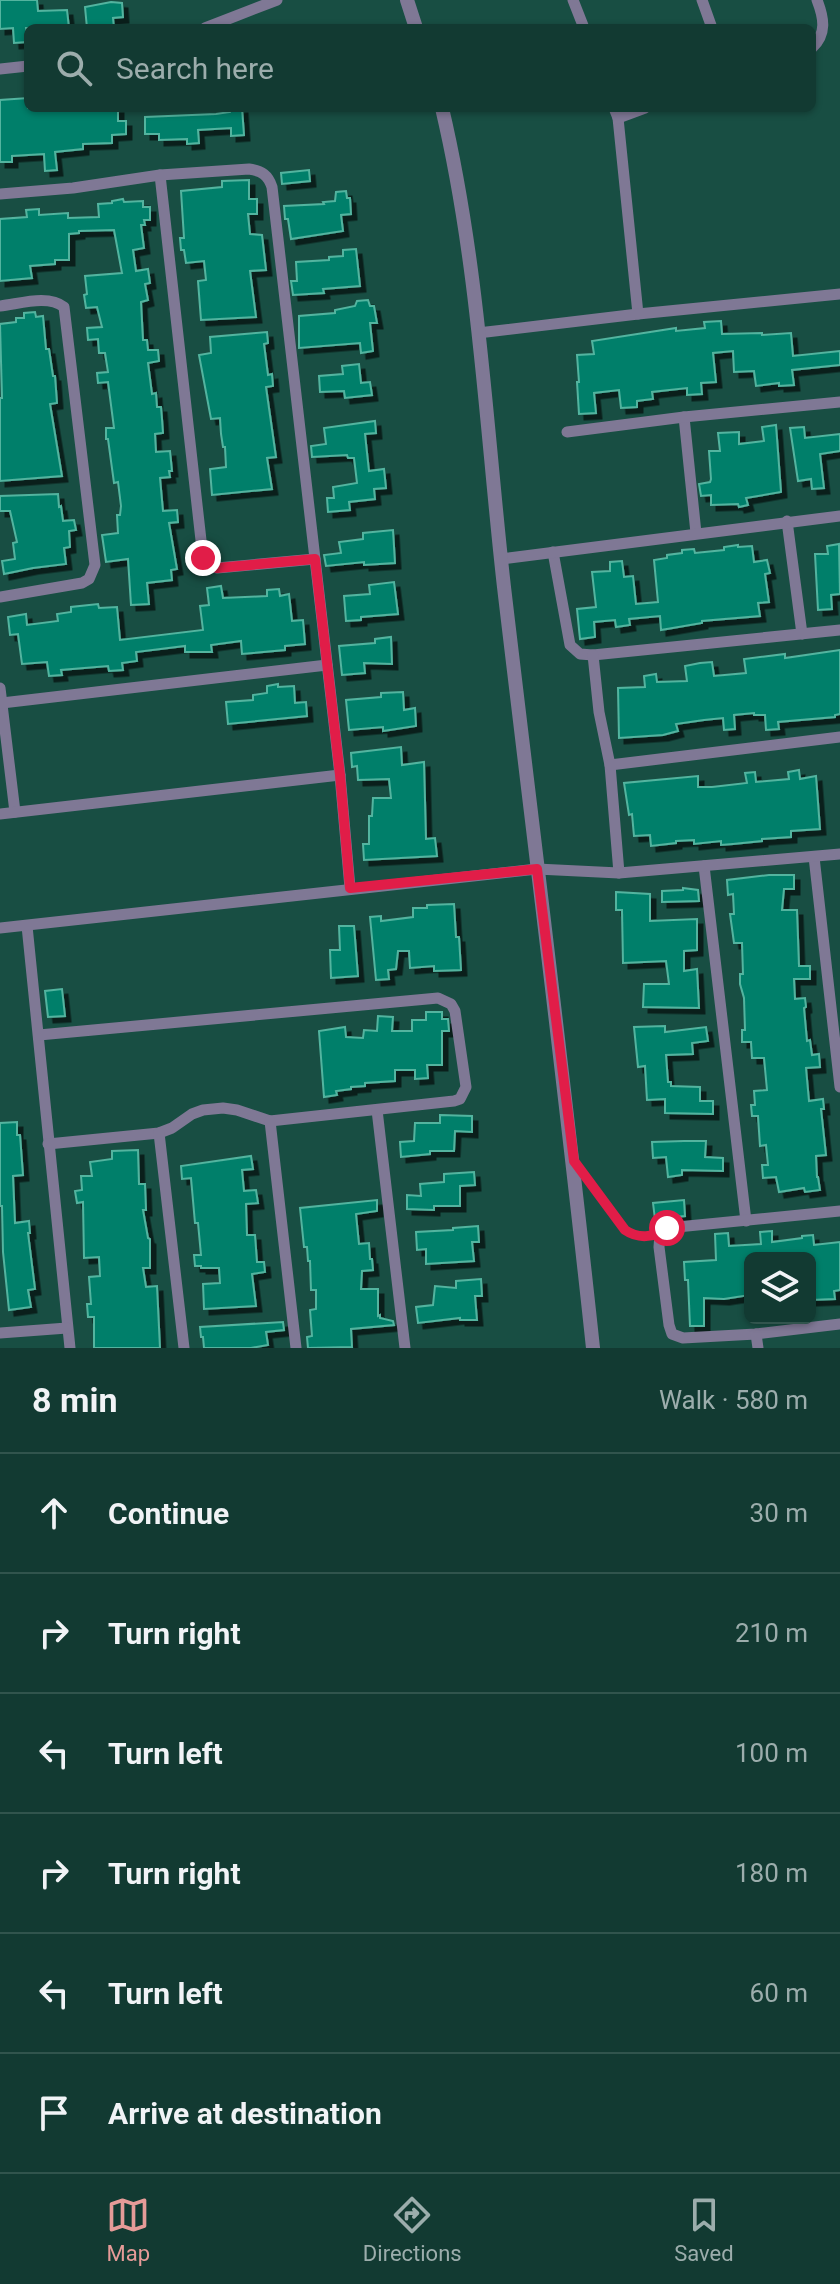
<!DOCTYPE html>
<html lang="en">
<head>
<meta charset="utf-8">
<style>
  body { margin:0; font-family:Roboto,sans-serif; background:#1b413a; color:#f1f3f6 }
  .controls { position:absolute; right:24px; bottom:24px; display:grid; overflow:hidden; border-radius:12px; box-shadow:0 2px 6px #0004 }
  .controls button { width:72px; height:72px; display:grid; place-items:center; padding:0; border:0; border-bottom:2px solid #31544d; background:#123a32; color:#f1f3f6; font:40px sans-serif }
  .stop { position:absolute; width:24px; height:24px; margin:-18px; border:6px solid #e11d48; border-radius:50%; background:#fff }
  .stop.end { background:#e11d48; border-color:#fff; box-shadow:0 2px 8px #0008 }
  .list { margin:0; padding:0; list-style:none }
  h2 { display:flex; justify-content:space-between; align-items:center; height:104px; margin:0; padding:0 32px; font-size:34px }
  h2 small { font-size:26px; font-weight:400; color:#9cadac }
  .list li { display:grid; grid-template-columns:52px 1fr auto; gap:24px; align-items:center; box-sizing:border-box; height:120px; padding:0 32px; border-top:2px solid #31544d }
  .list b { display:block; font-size:30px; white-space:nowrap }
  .list em { font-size:26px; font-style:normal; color:#9cadac }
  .icon { flex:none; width:44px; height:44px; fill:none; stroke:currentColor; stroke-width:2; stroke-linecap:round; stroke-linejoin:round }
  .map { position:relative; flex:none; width:840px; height:1348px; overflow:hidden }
  .search { position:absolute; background:#123a32; box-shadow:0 2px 6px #0004; left:24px; right:24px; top:24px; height:88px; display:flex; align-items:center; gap:20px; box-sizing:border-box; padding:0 28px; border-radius:12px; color:#9cadac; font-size:30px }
  .sheet { height:824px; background:#123a32 }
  nav { display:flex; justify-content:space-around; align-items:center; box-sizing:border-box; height:112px; border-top:2px solid #31544d; background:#123a32; font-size:22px; color:#9cadac }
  nav a { display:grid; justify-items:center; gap:4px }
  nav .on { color:#e69b98 }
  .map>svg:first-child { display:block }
  .building { fill:#017f6b; stroke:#52b49f; stroke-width:2; filter:url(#shadow) }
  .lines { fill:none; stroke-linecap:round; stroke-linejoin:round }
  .path { stroke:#70a296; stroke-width:2; stroke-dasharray:2 6; stroke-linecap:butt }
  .minor { stroke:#7f7895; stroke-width:11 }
  .tertiary { stroke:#7f7895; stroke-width:14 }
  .route { stroke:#e11d48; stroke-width:10 }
</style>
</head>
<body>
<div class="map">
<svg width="840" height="1348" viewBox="0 0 840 1348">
  <defs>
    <filter id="shadow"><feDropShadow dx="5.5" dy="5.5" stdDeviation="0" flood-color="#0009"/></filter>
  </defs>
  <rect width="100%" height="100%" fill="#184e43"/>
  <g class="building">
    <polygon points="0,0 37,0 38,11 67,10 69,28 26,28 27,42 14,43 13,28 0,29"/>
    <polygon points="111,2 122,3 123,17 113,18 114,28 87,28 85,7"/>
    <polygon points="28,98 28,108 118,108 118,121 126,121 126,134 112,135 112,143 83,144 83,149 55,152 57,170 45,171 44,154 12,156 12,162 0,162 0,100"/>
    <polygon points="242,108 244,135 231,136 231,128 198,130 199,143 187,144 187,139 159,140 159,134 145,134 145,117 216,114 230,112 230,109"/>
    <polygon points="309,170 310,181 282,184 281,173"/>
    <polygon points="249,180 249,199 257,199 257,214 248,214 250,234 262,235 266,270 250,271 256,317 201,320 198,281 206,280 204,261 186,263 184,250 181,250 180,238 184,238 181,191 222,187 222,181"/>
    <polygon points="346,191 347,198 350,198 351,214 341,215 343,231 291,239 288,219 285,219 284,206 324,204 323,202 335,201 336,192"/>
    <polygon points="123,199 124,202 143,201 143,207 150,207 150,220 144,220 145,225 141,225 144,248 133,250 136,271 148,269 150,283 145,284 148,300 141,302 143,340 147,340 148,350 158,350 159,361 148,363 152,394 156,393 157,407 161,407 162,419 163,433 155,434 156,452 170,451 172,471 169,471 170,477 160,478 163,511 177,510 178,522 169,523 177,569 171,570 172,580 147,583 149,604 131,605 128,559 106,562 102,535 118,533 117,515 120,515 121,506 118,482 114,483 108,439 106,439 106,428 114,428 108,382 98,383 97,373 108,372 105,353 99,353 98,339 88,340 87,328 102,327 97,307 86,308 84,295 87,294 85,276 122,273 114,230 79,231 79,233 69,234 69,260 55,260 55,264 30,266 32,278 0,281 0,219 27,217 26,210 39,209 39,215 68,213 68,218 99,217 98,204 112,203 112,201"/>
    <polygon points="356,249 360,286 323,289 324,293 293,295 291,281 297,281 296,262 329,260 329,257 343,256 343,250"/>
    <polygon points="368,300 370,306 374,306 377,323 370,323 373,351 361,353 360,343 299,348 299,316 335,313 335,310 355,306 357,301"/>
    <polygon points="35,312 36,317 43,316 46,349 49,349 53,376 55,376 57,403 50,404 62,476 0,481 0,398 2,398 0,324 16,322 16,318 24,318 24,313"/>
    <polygon points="721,321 722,334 762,333 762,335 791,333 793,356 840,351 840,365 792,370 794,385 779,386 779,383 756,386 754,371 734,372 733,351 713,353 716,382 701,383 702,394 687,395 687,388 652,392 653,399 637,401 637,407 621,408 619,390 594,393 596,413 579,414 577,382 579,382 577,355 594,354 592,341 676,328 676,331 705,328 704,322"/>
    <polygon points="267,332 268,343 264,344 268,375 272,374 273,386 266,387 276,457 267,458 272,489 212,495 210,469 226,467 225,447 223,447 221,434 220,418 211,419 199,355 211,353 210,337"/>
    <polygon points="359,364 361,383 370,382 372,395 345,398 344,391 320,392 319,376 343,374 342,366"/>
    <polygon points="375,421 376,433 365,434 369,471 384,469 386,488 374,489 375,499 349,502 350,510 328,512 327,498 334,498 333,487 357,483 354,458 348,458 347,455 312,457 311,446 326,444 324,428"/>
    <polygon points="776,425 781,492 746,498 748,505 739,507 738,504 711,505 711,495 701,496 699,484 710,482 711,479 709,451 720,451 718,433 739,432 739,444 764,441 762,427"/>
    <polygon points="804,427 805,438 840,434 840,451 820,454 824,488 812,489 811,479 798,481 790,428"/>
    <polygon points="58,494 59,507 61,506 63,521 74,520 76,530 69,531 70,547 64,548 66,564 33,568 4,574 2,561 15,559 13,543 17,542 10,511 0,511 0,496"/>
    <polygon points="393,530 395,563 364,565 364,562 326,566 324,555 341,553 339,542 363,539 363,533"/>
    <polygon points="839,544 840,594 831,595 832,609 818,610 815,554 828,554 827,546"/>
    <polygon points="738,545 738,547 752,546 754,562 767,560 770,573 765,574 769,602 758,603 760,616 702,621 702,623 661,630 660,616 629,619 630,625 616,627 615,620 594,622 595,637 580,639 577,609 596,607 592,572 610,571 610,562 622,561 624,577 633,576 636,604 658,602 654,560 667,558 667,555 682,553 682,550 694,549 695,553 724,550 724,547"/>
    <polygon points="394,582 398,614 361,617 361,620 346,621 344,596 370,594 369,585"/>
    <polygon points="221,586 223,598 267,596 267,590 279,589 280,596 289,594 292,621 303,620 305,644 285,646 285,650 242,654 241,641 211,645 212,652 185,652 185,646 136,652 137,661 122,663 123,670 109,671 108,666 61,670 62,675 49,676 47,662 22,664 18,634 10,635 8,617 26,614 27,625 58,621 57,614 71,612 71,607 98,604 99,608 117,607 120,640 203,630 200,606 209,605 207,588"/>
    <polygon points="391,637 392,664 364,663 365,673 342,675 339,646 375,643 375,639"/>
    <polygon points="840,650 840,714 835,715 835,717 778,722 779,729 766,730 765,715 754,715 754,713 734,715 735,729 724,730 723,718 704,720 676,724 678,731 663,735 619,738 618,688 645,687 644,676 656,674 657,682 687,681 685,666 700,663 712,662 714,676 746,673 744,659 785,654 785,658"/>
    <polygon points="278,684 278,687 294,686 295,703 306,702 307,716 228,724 226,702 253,700 253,695 267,693 267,686"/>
    <polygon points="403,692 404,710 415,708 416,726 383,731 383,727 349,730 346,700 381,697 381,693"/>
    <polygon points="401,747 402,765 424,762 426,839 435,838 437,856 364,860 363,844 369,844 369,816 372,816 373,798 391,798 389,779 358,780 357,766 352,767 351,753"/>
    <polygon points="799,770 800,779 816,776 820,829 791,831 791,837 762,839 762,841 733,844 721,845 721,841 694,844 694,840 676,841 676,843 651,846 650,835 634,836 632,814 629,815 624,783 698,776 698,787 712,787 747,783 745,773 755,772 756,782 789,779 788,772"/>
    <polygon points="769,875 794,875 794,889 784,889 782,910 797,910 799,966 810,966 810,979 794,979 795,999 805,998 806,1007 804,1008 807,1041 810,1040 812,1055 819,1054 820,1067 806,1068 809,1101 823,1099 824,1109 821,1109 826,1155 816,1156 817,1177 818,1177 820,1190 805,1192 804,1188 779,1192 776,1177 763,1178 762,1165 768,1165 766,1145 760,1146 758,1116 752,1116 751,1105 755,1105 754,1091 767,1090 764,1058 752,1058 751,1042 742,1042 742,1030 745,1030 744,998 740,984 740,974 743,974 742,943 734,943 730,914 734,914 733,894 728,895 727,880"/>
    <polygon points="683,888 698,890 699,901 662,902 662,891 683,890"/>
    <polygon points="616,892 650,894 650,921 697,919 697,950 684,951 684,971 697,969 699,1008 643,1007 644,984 669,984 666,961 623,963 622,910 616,910"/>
    <polygon points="454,904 456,937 459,937 461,970 434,971 434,966 410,968 409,951 398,951 396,969 388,970 389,979 376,980 370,917 381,916 381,921 413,917 413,908 427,908 427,905"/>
    <polygon points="339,926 354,926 358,976 331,978 330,950 340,950"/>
    <polygon points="62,989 65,1016 48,1017 45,991"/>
    <polygon points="426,1012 442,1012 442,1019 448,1019 449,1031 442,1031 442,1065 427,1065 428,1078 415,1079 415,1070 395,1070 395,1081 365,1083 365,1086 351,1087 351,1089 336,1091 337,1095 324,1097 319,1031 345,1027 346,1037 363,1038 364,1030 377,1031 378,1016 393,1017 392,1031 412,1031 412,1020 426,1020"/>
    <polygon points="665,1026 665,1032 706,1027 708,1041 692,1043 693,1054 666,1055 668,1082 671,1082 671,1086 700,1087 700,1101 713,1101 713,1114 665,1113 665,1099 647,1100 645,1066 638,1067 634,1027"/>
    <polygon points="440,1115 472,1116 472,1132 455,1131 454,1151 430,1151 430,1154 401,1157 400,1142 414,1141 415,1123 440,1123"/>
    <polygon points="17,1122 17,1135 20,1135 23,1175 13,1176 15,1223 29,1221 30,1233 28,1233 35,1289 28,1290 31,1307 9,1310 3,1252 2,1206 0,1206 0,1123"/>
    <polygon points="684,1141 706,1141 705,1157 723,1158 723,1171 682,1170 682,1175 668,1177 666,1157 653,1158 652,1142"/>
    <polygon points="138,1150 139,1184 145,1184 146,1210 143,1210 148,1238 150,1239 150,1268 143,1268 146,1287 157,1286 160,1348 94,1348 94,1317 88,1317 87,1304 91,1304 89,1277 100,1276 99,1257 84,1258 83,1202 77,1203 75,1191 82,1190 81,1176 92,1176 90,1162 112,1159 112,1151"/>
    <polygon points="251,1156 253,1169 242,1170 244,1191 256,1190 258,1203 246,1204 247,1235 255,1235 257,1262 264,1262 265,1272 252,1274 256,1306 204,1309 203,1284 220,1283 219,1268 201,1268 201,1266 195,1266 194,1255 201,1255 198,1223 195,1223 191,1178 182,1179 181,1166"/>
    <polygon points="474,1172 475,1185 460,1186 460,1206 434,1206 434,1210 407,1209 407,1195 421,1196 420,1184 444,1182 444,1174"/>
    <polygon points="377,1200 377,1211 356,1214 359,1244 369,1243 370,1259 372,1259 373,1270 362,1271 361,1289 378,1289 378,1316 380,1315 380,1318 393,1321 394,1325 351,1329 352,1347 308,1348 307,1337 312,1336 310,1310 316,1309 316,1290 311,1290 310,1261 308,1261 307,1247 304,1247 300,1208"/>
    <polygon points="684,1200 685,1216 655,1219 653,1203"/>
    <polygon points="478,1226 479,1242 472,1242 474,1261 426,1264 426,1249 417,1250 416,1232 453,1230 453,1228"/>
    <polygon points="772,1231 772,1242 802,1238 802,1236 813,1235 814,1245 840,1242 840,1290 834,1291 835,1299 810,1300 810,1258 750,1258 750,1295 724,1299 704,1298 704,1326 690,1326 688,1280 685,1280 684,1262 716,1260 715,1234 728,1233 729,1246 761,1244 760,1232"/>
    <polygon points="481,1279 482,1296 475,1296 477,1320 460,1320 460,1318 418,1323 416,1307 433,1305 435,1286 456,1288 456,1281"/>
    <polygon points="283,1322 284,1330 266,1332 268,1345 251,1348 204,1348 203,1337 201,1337 200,1327"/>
  </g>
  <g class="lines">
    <polyline class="path" points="588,1181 625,1230 634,1236 647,1236"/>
    <g class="minor">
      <polyline points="573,0 584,28"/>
      <polyline points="702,0 712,28"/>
      <polyline points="205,28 277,0"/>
      <path d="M812 48C827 34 824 18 817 0"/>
      <polyline points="0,69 28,66"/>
      <polyline points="614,108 618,118 638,314"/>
      <polyline points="618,118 645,108"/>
      <polyline points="160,175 203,558 206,565 217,568 315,559"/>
      <path d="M0 194 73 188 160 175 249 169C262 171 268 175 272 187L340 775 350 888"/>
      <path d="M0 306C19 304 48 294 64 307L95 565 89 579 82 583 0 597"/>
      <polyline points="478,333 638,314 840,294"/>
      <polyline points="684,417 696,533"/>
      <polyline points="567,432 684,417 840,402"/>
      <polyline points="787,521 802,634"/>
      <polyline points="553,552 570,645 580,654 593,655 840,630"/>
      <polyline points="501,559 840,516"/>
      <polyline points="593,655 599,712 610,765 619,873"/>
      <polyline points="0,688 15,812"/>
      <polyline points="2,703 327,665"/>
      <polyline points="610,765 840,737"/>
      <polyline points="0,814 340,775"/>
      <polyline points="814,857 840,1087"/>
      <polyline points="704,866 746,1221"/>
      <polyline points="27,926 70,1348"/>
      <polyline points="0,928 537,869 619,873 840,854"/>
      <polyline points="39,1035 438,998 451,1004 455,1011 466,1087 460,1099 454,1101 270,1121 237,1110 223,1108 203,1110 192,1114 172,1128 159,1133 48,1144"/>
      <polyline points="377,1110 405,1348"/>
      <polyline points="270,1121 296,1348"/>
      <polyline points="159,1133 184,1348"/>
      <polyline points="840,1211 667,1228 660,1234 659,1247 669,1325 672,1334 683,1338 756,1334 840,1324"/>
      <polyline points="0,1333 67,1328"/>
      <polyline points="756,1334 758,1348"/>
    </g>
    <g class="tertiary">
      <polyline points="407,0 416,28"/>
      <path d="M442 108C479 265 486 428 504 587 534 841 566 1094 593 1348"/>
    </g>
  </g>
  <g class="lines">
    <path class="route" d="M203 558 206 565 217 568 315 559 340 775 350 888 537 869 574 1161 625 1230C638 1239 654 1238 667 1228"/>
  </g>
</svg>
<div class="controls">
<button><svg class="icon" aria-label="layers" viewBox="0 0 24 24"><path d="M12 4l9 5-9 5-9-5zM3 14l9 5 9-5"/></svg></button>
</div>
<div class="stop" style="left:667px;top:1228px"></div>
<div class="stop end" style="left:203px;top:558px"></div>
<div class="search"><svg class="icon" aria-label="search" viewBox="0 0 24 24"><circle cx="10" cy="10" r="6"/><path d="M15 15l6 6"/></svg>Search here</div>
</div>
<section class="sheet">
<h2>8 min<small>Walk · 580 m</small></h2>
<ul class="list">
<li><svg class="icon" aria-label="ahead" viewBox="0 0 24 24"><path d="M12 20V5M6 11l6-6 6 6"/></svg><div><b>Continue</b></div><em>30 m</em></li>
<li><svg class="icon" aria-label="right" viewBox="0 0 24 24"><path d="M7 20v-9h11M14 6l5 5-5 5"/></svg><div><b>Turn right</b></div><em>210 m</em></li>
<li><svg class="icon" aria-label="left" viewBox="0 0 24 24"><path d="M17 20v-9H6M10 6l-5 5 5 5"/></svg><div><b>Turn left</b></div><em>100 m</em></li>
<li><svg class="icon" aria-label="right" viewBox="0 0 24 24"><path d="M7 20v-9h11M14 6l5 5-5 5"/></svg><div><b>Turn right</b></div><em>180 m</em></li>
<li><svg class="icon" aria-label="left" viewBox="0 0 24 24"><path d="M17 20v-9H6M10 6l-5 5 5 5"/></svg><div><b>Turn left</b></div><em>60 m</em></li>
<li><svg class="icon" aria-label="arrive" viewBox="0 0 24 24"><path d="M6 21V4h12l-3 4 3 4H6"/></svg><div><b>Arrive at destination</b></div></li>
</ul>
</section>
<nav>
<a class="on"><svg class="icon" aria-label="map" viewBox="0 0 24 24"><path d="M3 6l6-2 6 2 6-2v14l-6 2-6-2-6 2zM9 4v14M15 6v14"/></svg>Map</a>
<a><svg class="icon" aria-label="directions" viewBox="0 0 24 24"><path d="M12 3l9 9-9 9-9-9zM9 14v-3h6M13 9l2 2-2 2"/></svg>Directions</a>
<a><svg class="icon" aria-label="saved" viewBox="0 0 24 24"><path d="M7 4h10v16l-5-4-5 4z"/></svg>Saved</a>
</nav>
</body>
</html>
